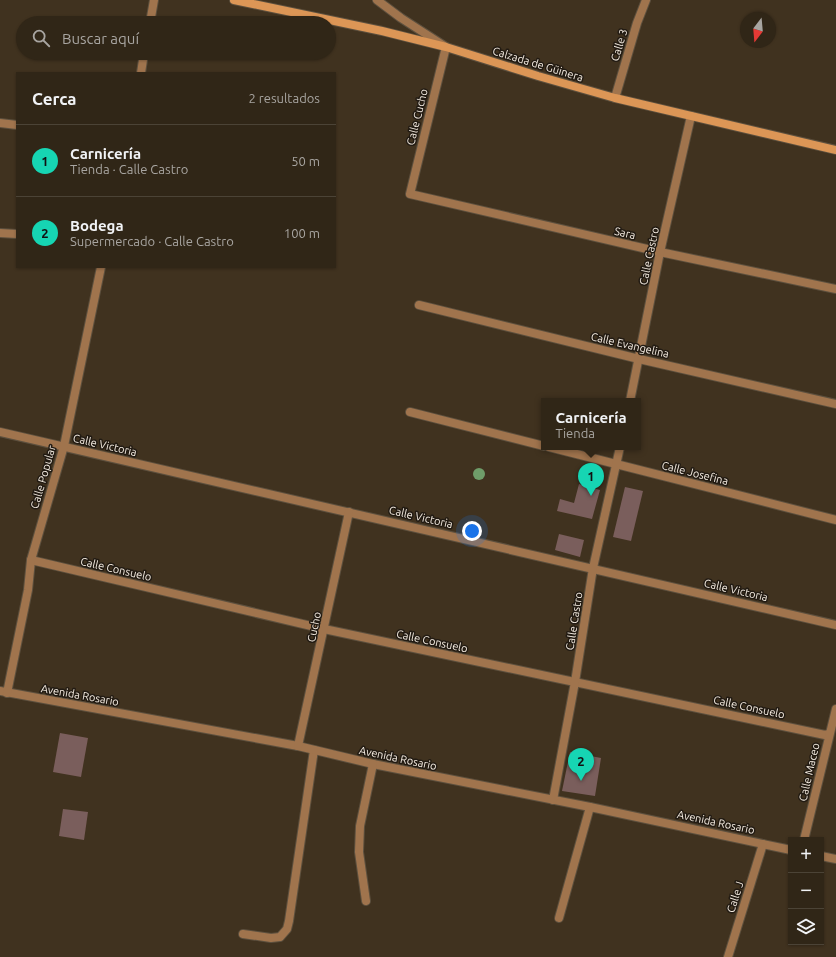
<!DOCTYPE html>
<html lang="es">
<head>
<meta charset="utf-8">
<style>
  body { margin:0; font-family:Ubuntu,sans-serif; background:#382e20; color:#f1f3f6 }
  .controls { position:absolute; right:12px; bottom:12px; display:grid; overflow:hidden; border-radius:0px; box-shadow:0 1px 3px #0004 }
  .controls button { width:36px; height:36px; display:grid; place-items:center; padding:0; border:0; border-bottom:1px solid #4b4336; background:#302617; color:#f1f3f6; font:20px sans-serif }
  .compass { position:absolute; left:740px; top:12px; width:36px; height:36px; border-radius:50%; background:#302617; box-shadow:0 1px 3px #0004; rotate:196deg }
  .you { position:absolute; left:472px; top:531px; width:14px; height:14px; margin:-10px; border:3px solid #fff; border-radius:50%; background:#1a73e8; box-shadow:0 0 0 6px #1a73e833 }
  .badge { display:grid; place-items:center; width:26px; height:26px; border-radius:50%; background:#16d5b3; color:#111; font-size:13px; font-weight:700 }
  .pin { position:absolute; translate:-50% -33px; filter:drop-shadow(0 1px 2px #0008) }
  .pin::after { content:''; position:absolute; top:21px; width:14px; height:12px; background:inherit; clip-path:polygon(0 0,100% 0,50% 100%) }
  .popup { position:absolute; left:541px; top:398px; width:100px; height:52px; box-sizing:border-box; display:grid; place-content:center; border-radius:0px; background:#302617; filter:drop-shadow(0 1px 3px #0005); font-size:13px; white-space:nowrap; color:#a8a5a1 }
  .popup b { font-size:15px; color:#f1f3f6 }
  .popup::after { content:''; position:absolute; left:50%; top:100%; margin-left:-8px; border:8px solid transparent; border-top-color:#302617 }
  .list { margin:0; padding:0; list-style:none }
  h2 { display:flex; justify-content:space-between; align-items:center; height:52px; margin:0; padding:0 16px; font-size:17px }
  h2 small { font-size:13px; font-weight:400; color:#a8a5a1 }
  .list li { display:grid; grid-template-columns:26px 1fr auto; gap:12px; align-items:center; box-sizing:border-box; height:72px; padding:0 16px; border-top:1px solid #4b4336 }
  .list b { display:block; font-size:15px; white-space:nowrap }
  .list p { margin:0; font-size:13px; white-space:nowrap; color:#a8a5a1 }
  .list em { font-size:13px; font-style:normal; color:#a8a5a1 }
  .icon { flex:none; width:22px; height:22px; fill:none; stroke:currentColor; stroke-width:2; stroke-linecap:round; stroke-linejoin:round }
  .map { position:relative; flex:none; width:836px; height:957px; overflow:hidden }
  .search { position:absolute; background:#302617; box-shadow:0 1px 3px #0004; left:16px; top:16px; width:320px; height:44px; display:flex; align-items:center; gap:10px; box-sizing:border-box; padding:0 14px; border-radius:22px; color:#a8a5a1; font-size:15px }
  .panel { position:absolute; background:#302617; box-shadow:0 1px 3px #0004; left:16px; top:72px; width:320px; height:196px; border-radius:0px }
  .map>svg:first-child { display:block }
  .building { fill:#7a5e5c }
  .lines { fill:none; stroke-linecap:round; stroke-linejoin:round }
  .lane-casing { stroke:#5d503e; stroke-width:10 }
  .street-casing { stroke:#5d503e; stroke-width:10 }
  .secondary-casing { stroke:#5d503e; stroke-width:10 }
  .lane { stroke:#a0744d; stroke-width:8 }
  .street { stroke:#a0744d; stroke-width:8 }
  .secondary { stroke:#dc9656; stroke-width:8 }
  .tree { fill:#6f9d69 }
  .labels { text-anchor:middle; stroke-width:3; stroke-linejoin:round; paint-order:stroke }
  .street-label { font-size:11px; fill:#f6ede2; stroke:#221b13 }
</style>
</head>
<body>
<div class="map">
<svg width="836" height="957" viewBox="0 0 836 957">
  <rect width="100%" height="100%" fill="#40321f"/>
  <g class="building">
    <polygon points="579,484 600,490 592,519 557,511 560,499 574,503"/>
    <polygon points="625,487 643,491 631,541 613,537"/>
    <polygon points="559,534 584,540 580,557 555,550"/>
    <polygon points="60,733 88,738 81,777 53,772"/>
    <polygon points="570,752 601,758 595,796 562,791"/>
    <polygon points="63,809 88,812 84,840 59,836"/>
  </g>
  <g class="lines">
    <defs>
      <g id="lane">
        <polyline points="559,918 590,807"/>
        <polyline points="243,934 271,938 280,937 287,929 289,921 314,750"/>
      </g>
      <g id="street">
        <polyline points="377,0 401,18 446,47 410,194 660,252 836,289"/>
        <polyline points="150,23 154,0"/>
        <polyline points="141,73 144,53"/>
        <polyline points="615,98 637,23 646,0"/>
        <polyline points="0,123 17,125"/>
        <polyline points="0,233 17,234"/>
        <polyline points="419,305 639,359 836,404"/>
        <polyline points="630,401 660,252 691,116"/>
        <polyline points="410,412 544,446"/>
        <polyline points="0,432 836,625"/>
        <polyline points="549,447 836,520"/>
        <polyline points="31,560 324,629 825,735 829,734"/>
        <polyline points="0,691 298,746 373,764 590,807 791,850"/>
        <polyline points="7,693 28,590 31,560 64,446 101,267"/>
        <polyline points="298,746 349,512"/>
        <polyline points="553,800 575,682 593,568 620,447"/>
        <polyline points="804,840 836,709"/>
        <polyline points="821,856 836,859"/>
        <polyline points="366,901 359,852 360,826 373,764"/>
        <polyline points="728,957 763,844"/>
      </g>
      <polyline id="secondary" points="234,0 382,31 446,47 538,76 615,98 836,150"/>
    </defs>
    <use href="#lane" class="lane-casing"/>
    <use href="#street" class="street-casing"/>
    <use href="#secondary" class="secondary-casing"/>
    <use href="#lane" class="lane"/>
    <use href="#street" class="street"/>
    <use href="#secondary" class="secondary"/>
  </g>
  <circle class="tree" cx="479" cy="474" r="6"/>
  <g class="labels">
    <g class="street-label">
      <text transform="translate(619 45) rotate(-73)" y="4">Calle 3</text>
      <text transform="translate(538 64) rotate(17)" y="4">Calzada de Güinera</text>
      <text transform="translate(417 117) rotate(-76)" y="4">Calle Cucho</text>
      <text transform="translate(625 233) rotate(13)" y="4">Sara</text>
      <text transform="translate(649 256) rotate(-78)" y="4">Calle Castro</text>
      <text transform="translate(630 345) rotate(13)" y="4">Calle Evangelina</text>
      <text transform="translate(105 445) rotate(13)" y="4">Calle Victoria</text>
      <text transform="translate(695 473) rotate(14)" y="4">Calle Josefina</text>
      <text transform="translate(43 477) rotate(-74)" y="4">Calle Popular</text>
      <text transform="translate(421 517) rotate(13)" y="4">Calle Victoria</text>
      <text transform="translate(116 569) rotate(13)" y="4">Calle Consuelo</text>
      <text transform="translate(736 590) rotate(13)" y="4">Calle Victoria</text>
      <text transform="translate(574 621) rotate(-81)" y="4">Calle Castro</text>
      <text transform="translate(314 627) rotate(-78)" y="4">Cucho</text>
      <text transform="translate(432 641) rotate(12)" y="4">Calle Consuelo</text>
      <text transform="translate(80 695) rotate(10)" y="4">Avenida Rosario</text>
      <text transform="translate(749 707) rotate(12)" y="4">Calle Consuelo</text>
      <text transform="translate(398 758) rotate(12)" y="4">Avenida Rosario</text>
      <text transform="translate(809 772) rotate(-77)" y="4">Calle Maceo</text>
      <text transform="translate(716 822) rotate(12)" y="4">Avenida Rosario</text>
      <text transform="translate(735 897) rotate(-73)" y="4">Calle J</text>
    </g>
  </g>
</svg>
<div class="controls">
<button>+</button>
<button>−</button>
<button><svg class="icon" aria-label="layers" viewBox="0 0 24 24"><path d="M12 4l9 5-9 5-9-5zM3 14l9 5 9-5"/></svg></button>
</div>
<svg class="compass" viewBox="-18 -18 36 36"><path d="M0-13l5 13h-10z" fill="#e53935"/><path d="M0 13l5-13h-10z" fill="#a8a5a1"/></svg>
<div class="you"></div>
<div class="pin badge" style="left:591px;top:496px">1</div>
<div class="popup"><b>Carnicería</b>Tienda</div>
<div class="pin badge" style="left:581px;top:781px">2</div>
<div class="search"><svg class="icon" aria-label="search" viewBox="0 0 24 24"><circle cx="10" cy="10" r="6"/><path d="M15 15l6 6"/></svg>Buscar aquí</div>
<section class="panel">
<h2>Cerca<small>2 resultados</small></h2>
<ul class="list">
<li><span class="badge">1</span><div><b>Carnicería</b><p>Tienda · Calle Castro</p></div><em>50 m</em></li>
<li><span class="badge">2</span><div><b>Bodega</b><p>Supermercado · Calle Castro</p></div><em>100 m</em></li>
</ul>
</section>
</div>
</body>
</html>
